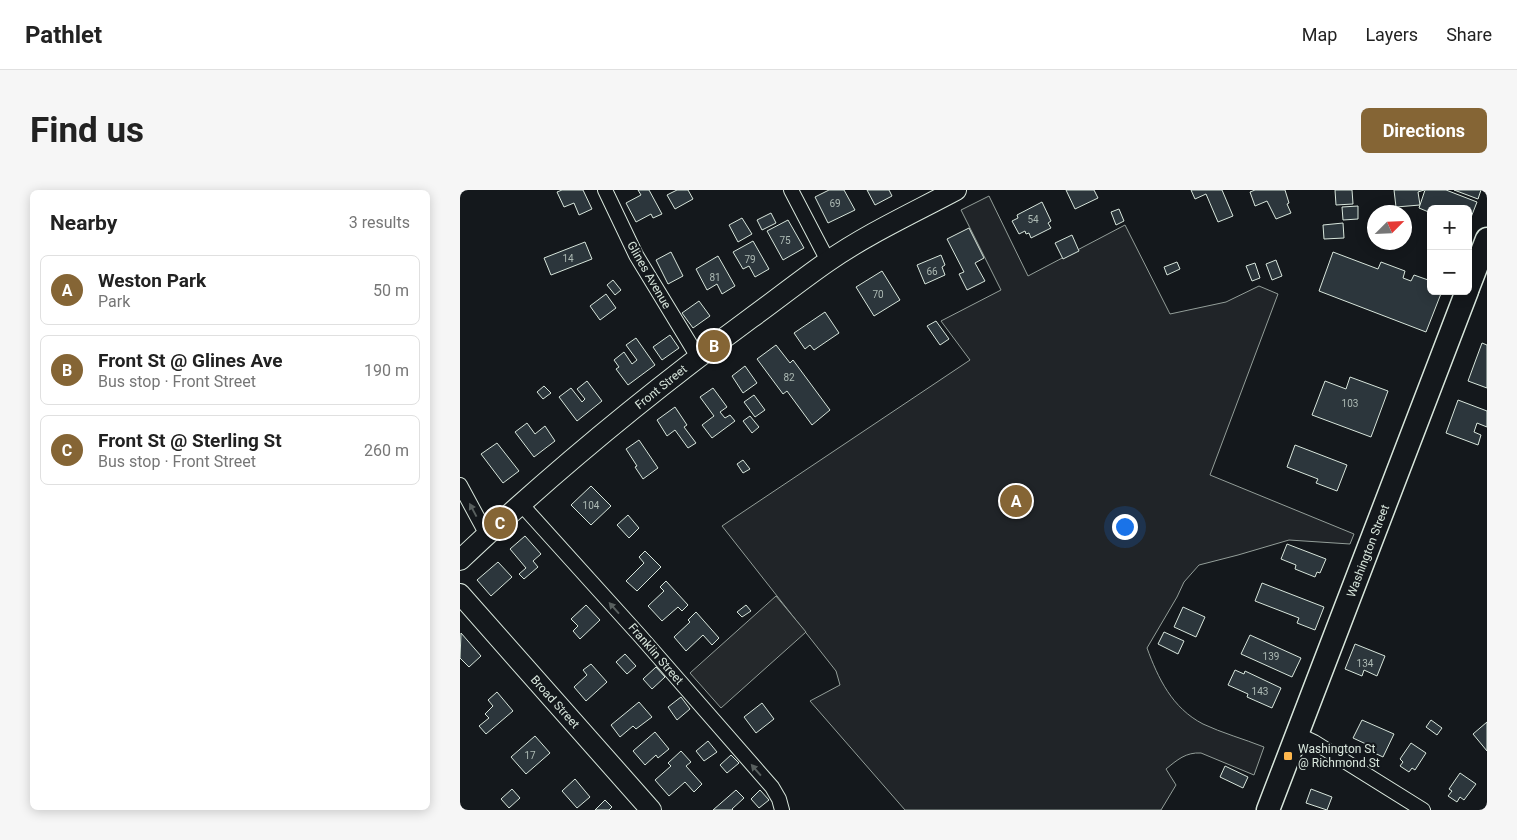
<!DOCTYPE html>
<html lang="en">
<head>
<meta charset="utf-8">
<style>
  body { margin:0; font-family:Roboto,sans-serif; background:#f6f6f6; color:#222 }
  .controls { position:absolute; right:15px; top:15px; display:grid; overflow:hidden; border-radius:8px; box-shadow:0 2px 12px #0003 }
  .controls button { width:45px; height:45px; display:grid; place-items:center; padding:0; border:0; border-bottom:1px solid #e0e0e0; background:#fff; color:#222; font:25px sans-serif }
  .compass { position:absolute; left:907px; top:15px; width:45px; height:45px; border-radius:50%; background:#fff; box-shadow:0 2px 12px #0003; rotate:66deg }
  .you { position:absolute; left:664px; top:336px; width:18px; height:18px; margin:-12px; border:4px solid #fff; border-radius:50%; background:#1a73e8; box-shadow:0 0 0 8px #1a73e833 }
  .badge { display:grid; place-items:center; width:32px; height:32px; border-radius:50%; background:#856535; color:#fff; font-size:16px; font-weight:700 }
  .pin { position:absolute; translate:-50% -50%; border:2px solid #fff; box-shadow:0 1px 5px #0006 }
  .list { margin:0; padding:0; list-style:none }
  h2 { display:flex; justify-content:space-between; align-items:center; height:65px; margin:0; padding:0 20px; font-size:21px }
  h2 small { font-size:16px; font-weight:400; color:#767676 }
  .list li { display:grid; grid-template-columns:32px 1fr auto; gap:15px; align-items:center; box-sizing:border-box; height:70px; margin:0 10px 10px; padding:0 10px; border:1px solid #e0e0e0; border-radius:8px }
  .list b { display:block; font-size:19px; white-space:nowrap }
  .list p { margin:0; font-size:16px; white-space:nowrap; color:#767676 }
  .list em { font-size:16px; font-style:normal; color:#767676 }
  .map { position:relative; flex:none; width:1027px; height:620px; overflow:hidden; border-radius:8px }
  header { display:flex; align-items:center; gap:30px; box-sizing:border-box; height:70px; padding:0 25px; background:#fff; border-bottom:1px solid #e0e0e0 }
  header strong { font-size:24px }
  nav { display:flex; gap:28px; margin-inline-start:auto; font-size:18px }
  .intro { display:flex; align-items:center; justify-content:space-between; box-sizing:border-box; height:120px; padding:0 30px }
  h1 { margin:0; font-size:35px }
  .button { padding:12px 22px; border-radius:8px; background:#856535; color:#fff; font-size:18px; font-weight:700 }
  main { display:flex; gap:30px; padding:0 30px }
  aside { flex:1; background:#fff; border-radius:8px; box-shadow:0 2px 12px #0003 }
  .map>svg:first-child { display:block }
  .green { fill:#202428; stroke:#939e99 }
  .parking { fill:#24282b; stroke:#939e99 }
  .building { fill:#2c363c; stroke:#d8e6dc }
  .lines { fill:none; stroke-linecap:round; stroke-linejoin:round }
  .street-casing { stroke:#d8e6dc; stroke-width:16 }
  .secondary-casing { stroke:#d8e6dc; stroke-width:22 }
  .primary-casing { stroke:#d8e6dc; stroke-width:25 }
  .street { stroke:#14181c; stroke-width:14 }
  .secondary { stroke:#14181c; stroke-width:20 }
  .primary { stroke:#14181c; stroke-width:22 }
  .oneway { fill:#59605f }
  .poi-dot { fill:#ffb74d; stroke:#14181c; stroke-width:2 }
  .labels { text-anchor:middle; stroke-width:4; stroke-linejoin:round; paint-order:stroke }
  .number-label { font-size:10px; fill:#adbab4 }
  .street-label { font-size:12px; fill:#d8e6dc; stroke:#14181c }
  .poi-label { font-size:12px; fill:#d8e6dc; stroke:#14181c; text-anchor:start }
</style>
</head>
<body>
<header>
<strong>Pathlet</strong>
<nav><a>Map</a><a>Layers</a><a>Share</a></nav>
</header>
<div class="intro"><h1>Find us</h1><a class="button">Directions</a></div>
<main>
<aside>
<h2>Nearby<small>3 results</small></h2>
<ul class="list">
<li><span class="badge">A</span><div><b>Weston Park</b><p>Park</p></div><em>50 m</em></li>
<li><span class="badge">B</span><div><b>Front St @ Glines Ave</b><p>Bus stop · Front Street</p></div><em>190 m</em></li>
<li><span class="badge">C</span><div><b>Front St @ Sterling St</b><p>Bus stop · Front Street</p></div><em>260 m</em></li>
</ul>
</aside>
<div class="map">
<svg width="1027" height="620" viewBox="0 0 1027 620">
  <rect width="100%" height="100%" fill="#14181c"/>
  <path class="green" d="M529 6 568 86 665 35 710 124 766 112 799 96 818 104 750 285 894 344 890 354 829 350 778 365 739 375 724 392 717 407 687 458C698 488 712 518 743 534 762 543 784 549 804 557L794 585 741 563C726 562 717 570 706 579L716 595 701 620H445L350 511 380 495 376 481 262 336 510 170 481 131 541 100 501 20Z"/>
  <polygon class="parking" points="316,406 346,442 261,518 230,483"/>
  <g class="building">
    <polygon points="102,0 123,0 132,19 119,25 114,13 104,17 97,2"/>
    <polygon points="178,0 189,0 202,24 193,28 191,24 176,32 166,13 181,5"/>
    <polygon points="217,0 228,0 233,9 215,19 207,5"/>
    <polygon points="369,0 384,0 395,20 368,33 355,7"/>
    <polygon points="407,0 429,0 432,6 415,15"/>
    <polygon points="606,0 634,0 638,8 615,19"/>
    <polygon points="731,0 762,0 773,26 758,32 746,4 735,9"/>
    <polygon points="795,0 825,0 829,13 827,14 831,23 816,29 807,11 795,16 790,2"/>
    <polygon points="875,0 892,0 893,14 876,15"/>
    <polygon points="934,0 964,0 958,2 960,15 936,17"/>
    <polygon points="965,0 986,0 1017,12 1008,35 1008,19 971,19 971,23 959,18"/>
    <polygon points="994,0 1021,0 1018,9"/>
    <polygon points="582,12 591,31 588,33 591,38 571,48 569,43 566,44 565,41 559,44 552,31 558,28 557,25"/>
    <polygon points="898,16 898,29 883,30 882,17"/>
    <polygon points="659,19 664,31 656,35 651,22"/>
    <polygon points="311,23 316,33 302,40 297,30"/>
    <polygon points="282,28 292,44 278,52 269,35"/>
    <polygon points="328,30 344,58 323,70 307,41"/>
    <polygon points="883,33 884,48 864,49 863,35"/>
    <polygon points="509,38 524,68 515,73 525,91 507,100 499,84 504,82 487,49"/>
    <polygon points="612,45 619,61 603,69 595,53"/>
    <polygon points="293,51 309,79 295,87 289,76 283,79 273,62"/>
    <polygon points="125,52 132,69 91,85 84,68"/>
    <polygon points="211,62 223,86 208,94 196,70"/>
    <polygon points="873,62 918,79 921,72 945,81 943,88 951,91 954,85 971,91 971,101 982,101 966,142 859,101"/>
    <polygon points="481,65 485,75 482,77 485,85 465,94 457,75"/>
    <polygon points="258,66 275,96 262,104 257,94 247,100 236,79"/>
    <polygon points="816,70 822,86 812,90 806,74"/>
    <polygon points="717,72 720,79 707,85 704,77"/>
    <polygon points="795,73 800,88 792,91 786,76"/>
    <polygon points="422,81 440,110 414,126 396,97"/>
    <polygon points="153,90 161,100 155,105 147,95"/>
    <polygon points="146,104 156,118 140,130 130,116"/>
    <polygon points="239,111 250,126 233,138 222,123"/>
    <polygon points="365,122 379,143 354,160 350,155 345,159 334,143"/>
    <polygon points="476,131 489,149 480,155 467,136"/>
    <polygon points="210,145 219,158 202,170 193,157"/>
    <polygon points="176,148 195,175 168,195 156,179 159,177 154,170 164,162 172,174 177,170 166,155"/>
    <polygon points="1022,153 1027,155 1027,198 1008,191"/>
    <polygon points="316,155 330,173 333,170 370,220 352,235 327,201 323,204 297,169"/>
    <polygon points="285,176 297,193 283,203 272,186"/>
    <polygon points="890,187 928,201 911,247 852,225 865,191 886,199"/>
    <polygon points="127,191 142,211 117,231 99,207 111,198 122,212 125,209 117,199"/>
    <polygon points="84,196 91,203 83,209 77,202"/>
    <polygon points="253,198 267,217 260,222 265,228 270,225 275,231 252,248 242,235 254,226 240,207"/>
    <polygon points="294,205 305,220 295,227 284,212"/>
    <polygon points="998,210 1027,221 1027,237 1017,233 1014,242 1021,245 1018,255 986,243"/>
    <polygon points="215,217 227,235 224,237 236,253 228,258 215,240 207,246 197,230"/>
    <polygon points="290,226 299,237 292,243 283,231"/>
    <polygon points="67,233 75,244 85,236 95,251 74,267 55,242"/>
    <polygon points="179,250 198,278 183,289 175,277 177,276 166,259"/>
    <polygon points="37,253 59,281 43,293 21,264"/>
    <polygon points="835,255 887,275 877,301 856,293 858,289 827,277"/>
    <polygon points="283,270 290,279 283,283 277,274"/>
    <polygon points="131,296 151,316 131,335 111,315"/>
    <polygon points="168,325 179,338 169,348 157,335"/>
    <polygon points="65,346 81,364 73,371 78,377 64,389 59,384 66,378 50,359"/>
    <polygon points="827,354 866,369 860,383 857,382 855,387 835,379 836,375 821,369"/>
    <polygon points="185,361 201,377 177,401 166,391 184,373 179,367"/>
    <polygon points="38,372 52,387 31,406 17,390"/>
    <polygon points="206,391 228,415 222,421 218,417 202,431 188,416 204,401 200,397"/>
    <polygon points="802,393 864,417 855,440 837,433 839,428 795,411"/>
    <polygon points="126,415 140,430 120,449 113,441 118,436 111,429"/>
    <polygon points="286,415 291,421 282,427 277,422"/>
    <polygon points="723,417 745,427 736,447 714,437"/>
    <polygon points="236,422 259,448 252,455 243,445 226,461 214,447 230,432 228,430"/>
    <polygon points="704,442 724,451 718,464 698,454"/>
    <polygon points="1,443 21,466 9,477 0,468"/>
    <polygon points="790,445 841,468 832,487 781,464"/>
    <polygon points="895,454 925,466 917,486 904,480 902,486 885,479"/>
    <polygon points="165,464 176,476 167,484 156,472"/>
    <polygon points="131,474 147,492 126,511 114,497 127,485 123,480"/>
    <polygon points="196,477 205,487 192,499 183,489"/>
    <polygon points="775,480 784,484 785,481 821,498 812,518 787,507 788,504 768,495"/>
    <polygon points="37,502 53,521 26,544 19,536 29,528 25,524 33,516 28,510"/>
    <polygon points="221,507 230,519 217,530 208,517"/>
    <polygon points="179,512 192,527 176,539 173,536 160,547 151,535"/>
    <polygon points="302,513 314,529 296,543 284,527"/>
    <polygon points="902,530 934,544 923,567 904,558 906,554 893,548"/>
    <polygon points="971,530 982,538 977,545 966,537"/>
    <polygon points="1027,532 1027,561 1013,544"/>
    <polygon points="195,542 209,559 198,568 196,565 185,575 173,561"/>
    <polygon points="75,546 90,563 66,584 51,567"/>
    <polygon points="248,551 257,562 244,571 236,561"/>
    <polygon points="951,553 966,563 955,580 952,578 949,582 940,576 943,572 940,569"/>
    <polygon points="221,561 231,572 226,576 242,594 234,602 225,592 209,606 195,590 211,576 208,573"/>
    <polygon points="271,565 279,573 267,583 260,575"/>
    <polygon points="765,576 788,587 783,598 760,587"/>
    <polygon points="1000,583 1016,594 1004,610 1000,607 997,612 988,606 992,601 989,599"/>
    <polygon points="115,589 130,607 117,618 102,601"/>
    <polygon points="52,599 60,608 49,618 41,609"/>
    <polygon points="851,599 872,607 867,620 846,613"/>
    <polygon points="276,600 284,608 272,619 273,620 253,620"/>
    <polygon points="300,600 309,610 299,618 291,609"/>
    <polygon points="145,610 152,617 149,620 135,620"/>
  </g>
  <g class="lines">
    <defs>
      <g id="street">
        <polyline points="145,0 176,65 238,167"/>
        <polyline points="331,0 368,71"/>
        <polyline points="0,295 27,345"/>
        <polyline points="61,314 181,447 312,597 319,609 322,620"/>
        <polyline points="837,544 854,552 963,620"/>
      </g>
      <g id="secondary">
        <path d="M0 370C92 283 189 203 291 128 316 110 341 90 367 72 407 44 453 23 496 0"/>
        <polyline points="0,404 191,620"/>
      </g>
      <g id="primary">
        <polyline points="1008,98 1027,49"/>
        <polyline points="808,620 1007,101"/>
      </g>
    </defs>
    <use href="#street" class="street-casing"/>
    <use href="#secondary" class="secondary-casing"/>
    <use href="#primary" class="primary-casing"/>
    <use href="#street" class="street"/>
    <use href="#secondary" class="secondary"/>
    <use href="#primary" class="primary"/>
  </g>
  <defs><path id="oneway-solid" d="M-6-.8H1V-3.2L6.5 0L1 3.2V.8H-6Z" transform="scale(1.25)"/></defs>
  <g class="oneway">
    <use href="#oneway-solid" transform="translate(13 320) rotate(-118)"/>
    <use href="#oneway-solid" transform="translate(154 418) rotate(-132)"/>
    <use href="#oneway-solid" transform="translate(296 580) rotate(-131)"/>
  </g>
  <rect class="poi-dot" x="823" y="561" width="10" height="10" rx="2.5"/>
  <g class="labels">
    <g class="number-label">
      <text x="375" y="17">69</text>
      <text x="573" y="33">54</text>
      <text x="325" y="54">75</text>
      <text x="108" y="72">14</text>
      <text x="290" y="73">79</text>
      <text x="472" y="85">66</text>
      <text x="255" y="91">81</text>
      <text x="418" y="108">70</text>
      <text x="329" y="191">82</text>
      <text x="890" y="217">103</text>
      <text x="131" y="319">104</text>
      <text x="811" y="470">139</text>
      <text x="905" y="477">134</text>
      <text x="800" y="505">143</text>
      <text x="70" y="569">17</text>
    </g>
    <g class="street-label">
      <text transform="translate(189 85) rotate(60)" y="4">Glines Avenue</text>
      <text transform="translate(201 197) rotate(-39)" y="4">Front Street</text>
      <text transform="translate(908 361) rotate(-69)" y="4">Washington Street</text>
      <text transform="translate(196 464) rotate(49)" y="4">Franklin Street</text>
      <text transform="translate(95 512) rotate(48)" y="4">Broad Street</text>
    </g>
    <g class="poi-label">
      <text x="838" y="563">Washington St<tspan x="838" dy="14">@ Richmond St</tspan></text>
    </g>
  </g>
</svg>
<div class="controls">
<button>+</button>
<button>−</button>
</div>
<svg class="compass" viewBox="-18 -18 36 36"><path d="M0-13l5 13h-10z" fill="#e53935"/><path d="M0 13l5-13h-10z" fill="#767676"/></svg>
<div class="you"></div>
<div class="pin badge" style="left:556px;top:311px">A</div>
<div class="pin badge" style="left:254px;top:156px">B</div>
<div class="pin badge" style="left:40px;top:333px">C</div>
</div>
</main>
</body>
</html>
